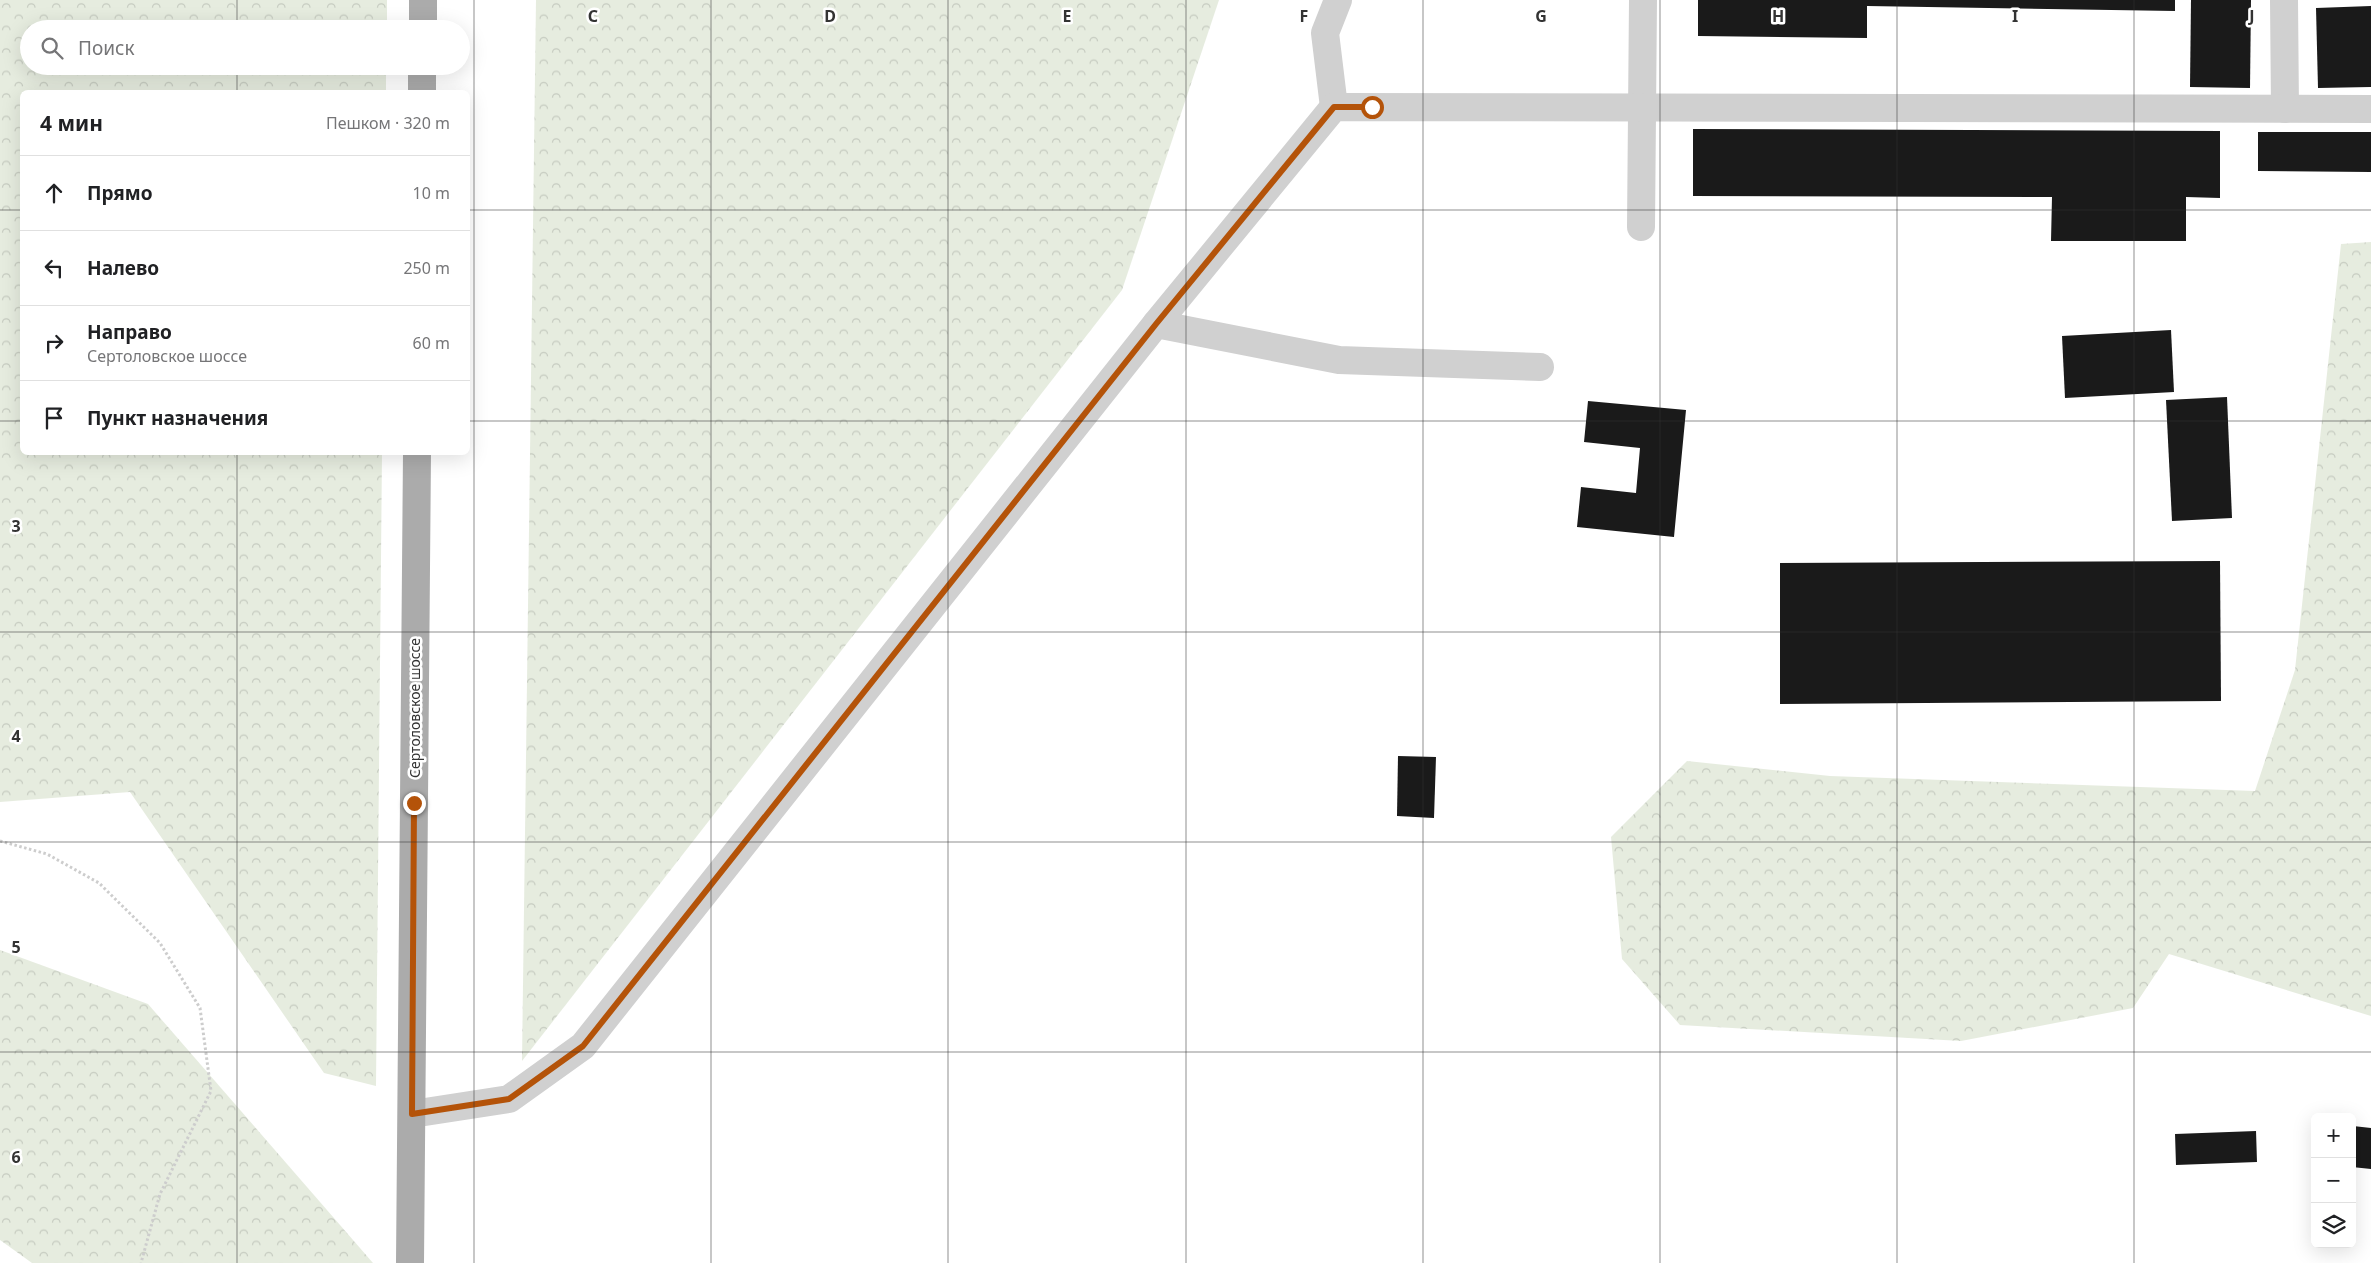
<!DOCTYPE html>
<html lang="ru">
<head>
<meta charset="utf-8">
<style>
  body { margin:0; font-family:"Noto Sans",sans-serif; background:#f2f2f2; color:#202124 }
  .controls { position:absolute; right:15px; bottom:15px; display:grid; overflow:hidden; border-radius:8px; box-shadow:0 5px 20px #0002 }
  .controls button { width:45px; height:45px; display:grid; place-items:center; padding:0; border:0; border-bottom:1px solid #e0e0e0; background:#fff; color:#202124; font:25px sans-serif }
  .stop { position:absolute; width:15px; height:15px; margin:-11px; border:4px solid #b45309; border-radius:50%; background:#fff }
  .stop.end { background:#b45309; border-color:#fff; box-shadow:0 1px 5px #0008 }
  .list { margin:0; padding:0; list-style:none }
  h2 { display:flex; justify-content:space-between; align-items:center; height:65px; margin:0; padding:0 20px; font-size:21px }
  h2 small { font-size:16px; font-weight:400; color:#757577 }
  .list li { display:grid; grid-template-columns:32px 1fr auto; gap:15px; align-items:center; box-sizing:border-box; height:75px; padding:0 20px; border-top:1px solid #e0e0e0 }
  .list b { display:block; font-size:19px; white-space:nowrap }
  .list p { margin:0; font-size:16px; white-space:nowrap; color:#757577 }
  .list em { font-size:16px; font-style:normal; color:#757577 }
  .icon { flex:none; width:28px; height:28px; fill:none; stroke:currentColor; stroke-width:2; stroke-linecap:round; stroke-linejoin:round }
  .map { position:relative; flex:none; width:2371px; height:1263px; overflow:hidden }
  .search { position:absolute; background:#fff; box-shadow:0 5px 20px #0002; left:20px; top:20px; width:450px; height:55px; display:flex; align-items:center; gap:12px; box-sizing:border-box; padding:0 18px; border-radius:28px; color:#757577; font-size:19px }
  .panel { position:absolute; background:#fff; box-shadow:0 5px 20px #0002; left:20px; top:90px; width:450px; height:365px; border-radius:8px }
  .map>svg:first-child { display:block }
  .forest { fill:url(#forest-crowns) }
  .building { fill:#1a1a1a }
  .lines { fill:none; stroke-linecap:round; stroke-linejoin:round }
  .path { stroke:#cdcdcd; stroke-width:3; stroke-dasharray:2.5 2.5; stroke-linecap:butt }
  .minor { stroke:#d0d0d0; stroke-width:28 }
  .major { stroke:#ababab; stroke-width:28 }
  .route { stroke:#b45309; stroke-width:6 }
  .grid { fill:none; stroke:#333; stroke-width:1; stroke-opacity:0.55 }
  .labels { text-anchor:middle; stroke-width:5; stroke-linejoin:round; paint-order:stroke }
  .street-label { font-size:14px; fill:#333; stroke:#fff }
  .grid-label { font-size:16px; text-anchor:middle; font-weight:bold; fill:#333; stroke:#fff; stroke-width:5; stroke-linejoin:round; paint-order:stroke }
</style>
</head>
<body>
<div class="map">
<svg width="2371" height="1263" viewBox="0 0 2371 1263">
  <defs>
    <pattern id="forest-crowns" width="20" height="18" patternUnits="userSpaceOnUse" patternTransform="scale(1.25)"><rect width="20" height="18" fill="#e6ecdf"/><path d="M2 6a3 3 0 1 1 6 0M12 15a3 3 0 1 1 6 0" fill="none" stroke="#c6cbc0"/></pattern>
  </defs>
  <rect width="100%" height="100%" fill="#fff"/>
  <g class="forest">
    <polygon points="0,0 387,0 387,29 29,29 29,66 386,66 386,92 22,92 22,452 382,453 376,1086 324,1073 130,792 0,802"/>
    <polygon points="536,0 1219,0 1122,290 522,1061"/>
    <polygon points="2371,242 2371,1016 2169,954 2133,1008 1961,1041 1680,1025 1622,959 1611,837 1687,761 1830,776 2255,791 2295,670 2341,244"/>
    <polygon points="0,950 148,1004 373,1263 32,1263 0,1240"/>
  </g>
  <g class="building">
    <polygon points="1698,0 2175,0 2175,11 1867,6 1867,38 1698,36"/>
    <polygon points="2191,0 2251,0 2250,88 2190,87"/>
    <polygon points="2371,6 2371,87 2318,88 2316,8"/>
    <polygon points="1693,129 2220,131 2220,198 2186,197 2186,241 2051,241 2052,197 1693,196"/>
    <polygon points="2258,132 2371,132 2371,172 2258,171"/>
    <polygon points="2171,330 2174,392 2065,398 2062,336"/>
    <polygon points="2227,397 2232,518 2172,521 2166,400"/>
    <polygon points="1588,401 1686,410 1674,537 1577,527 1581,487 1636,493 1640,448 1584,442"/>
    <polygon points="2220,561 2221,701 1780,704 1780,563"/>
    <polygon points="1398,756 1436,757 1434,818 1397,816"/>
    <polygon points="2353,1126 2371,1128 2371,1169 2352,1167"/>
    <polygon points="2256,1131 2257,1162 2176,1165 2175,1134"/>
  </g>
  <g class="lines">
    <polyline class="path" points="0,841 47,854 99,883 160,943 200,1008 211,1091 160,1194 141,1263"/>
    <g class="minor">
      <polyline points="2284,0 2285,109"/>
      <polyline points="1334,107 1325,33 1338,0"/>
      <polyline points="1641,227 1643,0"/>
      <polyline points="1156,324 1334,107 2371,109"/>
      <polyline points="412,1114 509,1099 583,1046 1156,324 1339,360 1540,367"/>
    </g>
    <g class="major">
      <polyline points="423,29 423,0"/>
      <polyline points="422,92 422,66"/>
      <polyline points="410,1263 417,452"/>
    </g>
  </g>
  <g class="lines">
    <polyline class="route" points="414,803 412,1114 509,1099 583,1046 1156,324 1334,107 1372,107"/>
  </g>
  <path class="grid" d="M237 0V29M474 0V1263M711 0V1263M948 0V1263M1186 0V1263M1423 0V1263M1660 0V1263M1897 0V1263M2134 0V1263M237 66V92M0 210H22M468 210H2371M0 421H22M468 421H2371M237 452V1263M0 632H2371M0 842H2371M0 1052H2371"/>
  <g class="labels">
    <g class="street-label">
      <text transform="translate(415 708) rotate(-90)" y="5">Сертоловское шоссе</text>
    </g>
  </g>
  <g class="grid-label">
    <text x="593" y="22">C</text>
    <text x="830" y="22">D</text>
    <text x="1067" y="22">E</text>
    <text x="1304" y="22">F</text>
    <text x="1541" y="22">G</text>
    <text x="1778" y="22">H</text>
    <text x="2015" y="22">I</text>
    <text x="2252" y="22">J</text>
    <text x="16" y="532">3</text>
    <text x="16" y="742">4</text>
    <text x="16" y="953">5</text>
    <text x="16" y="1163">6</text>
  </g>
</svg>
<div class="controls">
<button>+</button>
<button>−</button>
<button><svg class="icon" aria-label="layers" viewBox="0 0 24 24"><path d="M12 4l9 5-9 5-9-5zM3 14l9 5 9-5"/></svg></button>
</div>
<div class="stop" style="left:1372px;top:107px"></div>
<div class="stop end" style="left:414px;top:803px"></div>
<div class="search"><svg class="icon" aria-label="search" viewBox="0 0 24 24"><circle cx="10" cy="10" r="6"/><path d="M15 15l6 6"/></svg>Поиск</div>
<section class="panel">
<h2>4 мин<small>Пешком · 320 m</small></h2>
<ul class="list">
<li><svg class="icon" aria-label="ahead" viewBox="0 0 24 24"><path d="M12 20V5M6 11l6-6 6 6"/></svg><div><b>Прямо</b></div><em>10 m</em></li>
<li><svg class="icon" aria-label="left" viewBox="0 0 24 24"><path d="M17 20v-9H6M10 6l-5 5 5 5"/></svg><div><b>Налево</b></div><em>250 m</em></li>
<li><svg class="icon" aria-label="right" viewBox="0 0 24 24"><path d="M7 20v-9h11M14 6l5 5-5 5"/></svg><div><b>Направо</b><p>Сертоловское шоссе</p></div><em>60 m</em></li>
<li><svg class="icon" aria-label="arrive" viewBox="0 0 24 24"><path d="M6 21V4h12l-3 4 3 4H6"/></svg><div><b>Пункт назначения</b></div></li>
</ul>
</section>
</div>
</body>
</html>
